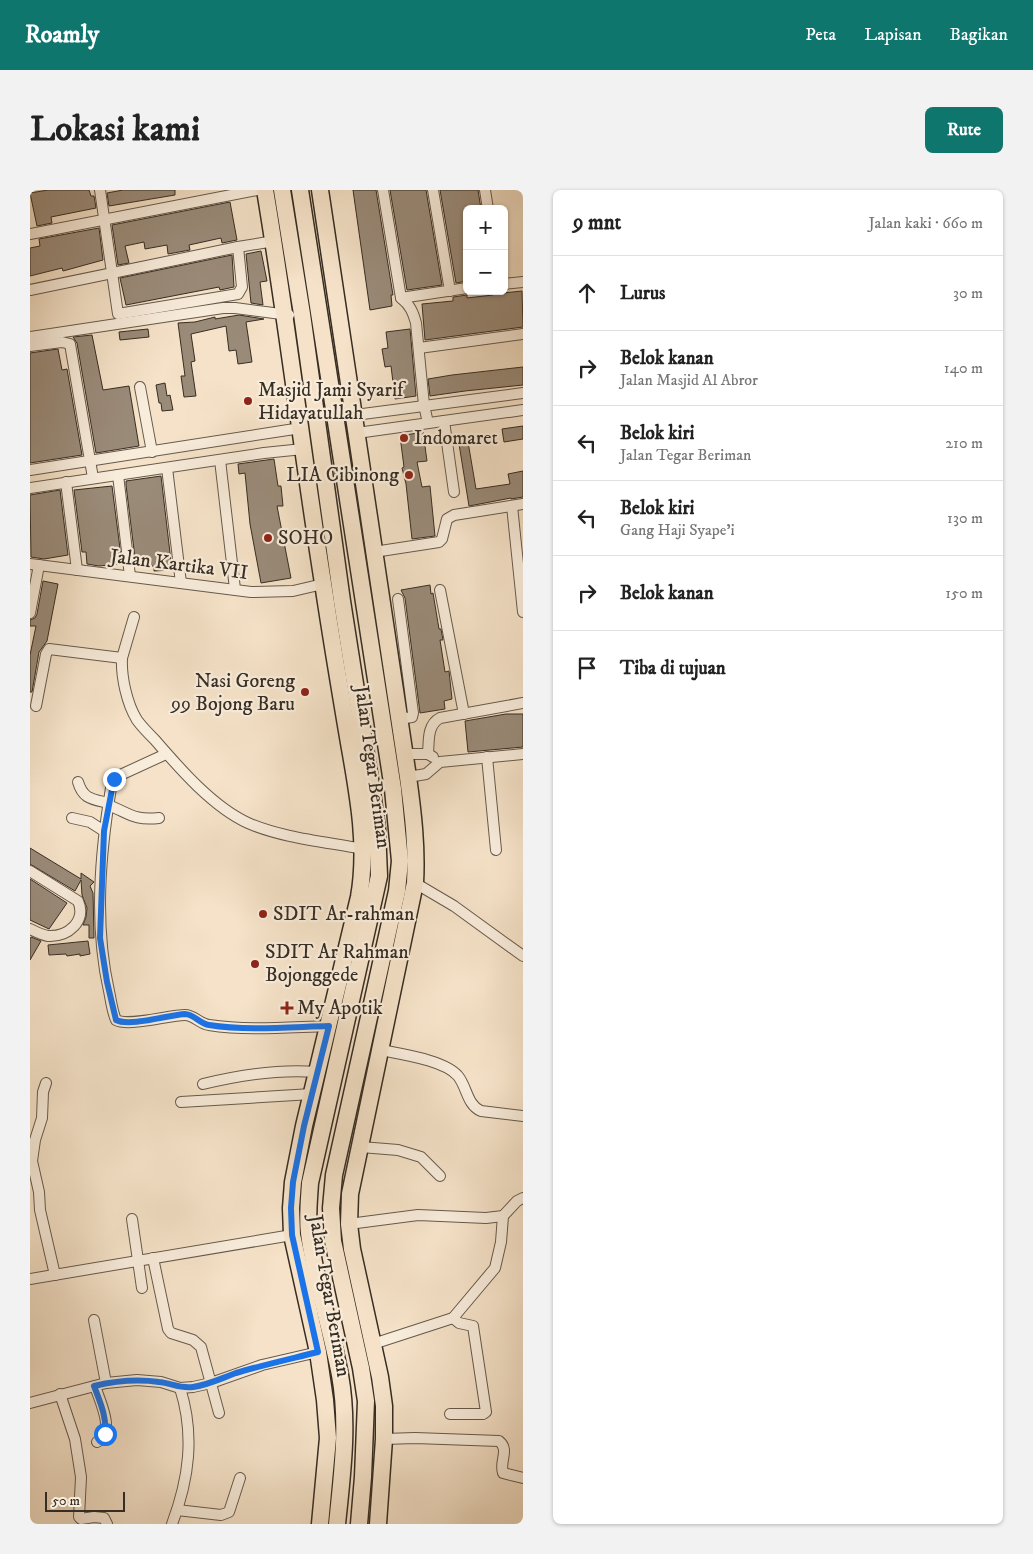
<!DOCTYPE html>
<html lang="id">
<meta charset="utf-8">
<style>
:root{--surface:#fff;--page:#f2f2f2;--text:#222;--muted:#767676;--line:#e0e0e0;--accent:#0f766e}
body{margin:0;font-family:"IM FELL DW Pica",serif;background:var(--page);color:var(--text)}
.controls{position:absolute;right:15px;top:15px;display:grid;overflow:hidden;border-radius:8px;box-shadow:0 1px 4px #0004}
.controls button{width:45px;height:45px;display:grid;place-items:center;padding:0;border:0;border-bottom:1px solid var(--line);background:var(--surface);color:var(--text);font:25px sans-serif}
.scale{position:absolute;left:15px;bottom:12px;width:80px;box-sizing:border-box;padding-left:5px;border:2px solid #372d23;border-top:0;font-size:14px;line-height:18px;white-space:nowrap;color:#372d23;-webkit-text-stroke:4px #f8ecdb;paint-order:stroke}
.stop{position:absolute;width:15px;height:15px;margin:-11px;border:4px solid #1a73e8;border-radius:50%;background:#fff}
.stop.end{background:#1a73e8;border-color:#fff;box-shadow:0 1px 5px #0008}
.list{margin:0;padding:0;list-style:none}
h2{display:flex;justify-content:space-between;align-items:center;height:65px;margin:0;padding:0 20px;font-size:21px}
h2 small{font-size:16px;font-weight:400;color:var(--muted)}
.list li{display:grid;grid-template-columns:32px 1fr auto;gap:15px;align-items:center;box-sizing:border-box;height:75px;padding:0 20px;border-top:1px solid var(--line)}
.list b{display:block;font-size:19px;white-space:nowrap}
.list p{margin:0;font-size:16px;white-space:nowrap;color:var(--muted)}
.list em{font-size:16px;font-style:normal;color:var(--muted)}
.icon{flex:none;width:28px;height:28px;fill:none;stroke:currentColor;stroke-width:2;stroke-linecap:round;stroke-linejoin:round}
.map{position:relative;flex:none;width:493px;height:1334px;overflow:hidden;border-radius:8px}
header{display:flex;align-items:center;gap:30px;box-sizing:border-box;height:70px;padding:0 25px;background:var(--accent);color:#fff}
header strong{font-size:24px}
nav{display:flex;gap:28px;margin-inline-start:auto;font-size:18px}
.intro{display:flex;align-items:center;justify-content:space-between;box-sizing:border-box;height:120px;padding:0 30px}
h1{margin:0;font-size:35px}
.button{padding:12px 22px;border-radius:8px;background:var(--accent);color:#fff;font-size:18px;font-weight:700}
main{display:flex;gap:30px;padding:0 30px}
aside{flex:1;background:var(--surface);border-radius:8px;box-shadow:0 1px 4px #0004}
.map>svg:first-child{display:block}
.building{fill:#9a8b79;stroke:#372d23}
.lines{fill:none;stroke-linecap:round;stroke-linejoin:round}
.minor-casing{stroke:#665a4c;stroke-width:12}
.primary-casing{stroke:#372d23;stroke-width:19}
.minor{stroke:#f8ecdb;stroke-width:10}
.primary{stroke:#f5e2c8;stroke-width:16}
.route{stroke:#1a73e8;stroke-width:6}
.poi-dot{fill:#8f2418;stroke:#f8ecdb;stroke-width:2}
.labels{text-anchor:middle;dominant-baseline:central;stroke-width:4.5;stroke-linejoin:round;paint-order:stroke}
.poi-label{font-size:20px;fill:#372d23;stroke:#f8ecdb;text-anchor:start}
.street-label{font-size:20px;fill:#372d23;stroke:#f8ecdb}
</style>
<header>
<strong>Roamly</strong>
<nav><a>Peta</a><a>Lapisan</a><a>Bagikan</a></nav>
</header>
<div class="intro"><h1>Lokasi kami</h1><a class="button">Rute</a></div>
<main>
<div class="map">
<svg width="493" height="1334" viewBox="0 0 493 1334">
<rect width="100%" height="100%" fill="#f5e2c8"/>
<filter id="stains"><feTurbulence type="fractalNoise" baseFrequency=".004" numOctaves="4"/><feColorMatrix values="0 0 0 0 .2 0 0 0 0 .09 0 0 0 0 .02 0 0 0 .5 -.17"/></filter>
<radialGradient id="worn" r=".72"><stop offset=".6" stop-color="#630" stop-opacity="0"/><stop offset="1" stop-color="#630" stop-opacity=".3"/></radialGradient>
<g class="building">
<polygon points="18,0 59,0 61,6 64,6 66,18 21,27 22,33 7,36 0,3"/>
<polygon points="93,0 145,0 145,5 79,16 77,3"/>
<polygon points="323,0 346,0 363,105 361,105 362,116 340,120"/>
<polygon points="360,0 396,0 412,95 377,100"/>
<polygon points="410,0 448,0 451,19 437,19 437,34 434,35 437,60 437,91 426,93"/>
<polygon points="200,12 207,50 192,53 191,48 159,55 160,60 138,64 137,55 115,59 114,52 95,56 99,73 88,75 82,35"/>
<polygon points="69,38 73,70 33,81 32,78 0,86 0,58 10,56 9,49"/>
<polygon points="231,61 237,91 230,92 233,115 221,113 216,64"/>
<polygon points="202,65 204,97 190,100 189,97 96,115 90,88"/>
<polygon points="473,101 473,103 492,101 493,137 395,150 392,114 423,111 423,107 437,105 437,108 463,105 462,102"/>
<polygon points="209,125 234,129 216,132 222,172 208,174 206,160 199,161 196,136 161,144 165,171 161,172 166,206 154,207 151,186 155,186 148,133 165,132 185,127 185,129"/>
<polygon points="118,139 119,147 90,150 89,142"/>
<polygon points="380,139 386,206 365,209 361,176 355,177 352,159 358,158 356,142"/>
<polygon points="62,145 73,200 99,196 109,256 66,263 47,153 43,147"/>
<polygon points="28,159 32,180 37,179 52,265 0,273 0,163"/>
<polygon points="493,177 493,195 435,201 400,206 398,189 422,185"/>
<polygon points="135,193 137,206 140,205 143,220 132,221 131,213 129,213 126,195"/>
<polygon points="493,236 493,249 474,252 472,239"/>
<polygon points="393,242 397,271 387,272 392,297 400,296 405,346 382,349 376,294 372,278 374,277 370,246"/>
<polygon points="438,252 446,299 480,294 478,284 493,281 493,307 481,309 481,308 439,316 429,254"/>
<polygon points="244,269 248,296 251,296 253,316 247,316 261,388 231,393 220,334 215,283 209,284 208,274"/>
<polygon points="131,286 142,380 124,381 124,376 106,376 96,295 96,291"/>
<polygon points="82,296 92,374 69,376 57,374 56,362 52,362 44,300"/>
<polygon points="30,300 38,365 14,369 1,367 0,305"/>
<polygon points="13,391 28,394 17,451 9,462 2,502 0,502 0,465 6,436 0,436 0,430 5,428 7,424"/>
<polygon points="400,395 401,404 403,403 409,439 411,439 413,450 410,450 415,482 419,481 422,509 414,511 415,519 390,523 375,408 371,400"/>
<polygon points="476,524 493,524 493,557 438,562 435,531"/>
<polygon points="0,658 51,689 51,683 64,692 60,696 63,703 64,748 59,748 59,735 53,735 56,727 57,718 52,705 51,690 45,701 0,674"/>
<polygon points="0,689 37,713 19,739 0,730"/>
<polygon points="1,747 11,751 0,770 0,749"/>
<polygon points="58,751 60,764 50,766 50,764 37,766 36,764 19,765 18,755"/>
</g>
<g class="lines">
<g class="minor-casing">
<g id="minor">
<polyline points="70,0 88,124 208,104 212,97 208,57"/>
<path d="M353 0 371 108C380 115 383 122 386 133L394 215 398 233"/>
<polyline points="403,0 420,101"/>
<polyline points="455,0 458,19"/>
<polyline points="0,44 227,0"/>
<polyline points="474,94 493,92"/>
<polyline points="0,100 208,57 244,51"/>
<polyline points="371,108 437,98"/>
<polyline points="0,147 193,118 205,118 259,125"/>
<polyline points="0,156 32,152 40,154 63,288"/>
<polyline points="389,158 493,144"/>
<polyline points="110,197 122,262"/>
<polyline points="325,225 493,203"/>
<polyline points="414,231 424,302"/>
<polyline points="327,243 493,220"/>
<polyline points="190,270 205,399"/>
<polyline points="137,278 151,393"/>
<polyline points="0,280 271,238"/>
<polyline points="88,285 100,386"/>
<polyline points="36,292 47,380"/>
<polyline points="0,298 234,263 273,259"/>
<polyline points="482,316 493,422"/>
<polyline points="344,362 409,352 412,349 417,329 424,325 493,314"/>
<polyline points="0,374 221,402 263,401 293,394"/>
<polyline points="410,400 434,524"/>
<polyline points="368,409 383,523 382,527 369,529"/>
<polyline points="0,423 9,375"/>
<path d="M104 427 92 468C91 487 97 514 107 530 112 537 119 544 125 550 150 579 183 617 218 633 252 648 297 652 333 659"/>
<polyline points="6,516 16,464 19,459 92,468"/>
<path d="M136 564 86 587 82 592 81 598C70 664 64 735 79 801 81 810 82 821 86 830 99 837 139 825 155 825 164 825 170 834 179 835 217 841 260 837 299 836"/>
<polyline points="374,564 398,564 403,567"/>
<path d="M398 564C399 551 397 535 410 528L493 513"/>
<polyline points="457,567 466,660"/>
<polyline points="378,587 396,584 410,572 493,564"/>
<path d="M48 592C53 609 62 609 78 613"/>
<path d="M78 615C99 623 104 631 129 628"/>
<polyline points="42,628 60,632 74,641"/>
<path d="M0 681 48 711C57 731 38 747 18 746 12 745 6 742 0 739"/>
<polyline points="385,693 424,716 493,766"/>
<path d="M351 860C370 864 415 870 428 886 437 897 437 915 451 921L493 926"/>
<polyline points="16,893 13,902 12,928 5,950 2,971 9,1002 10,1020 25,1085"/>
<path d="M173 894C210 885 250 879 287 882"/>
<polyline points="151,912 282,904"/>
<polyline points="331,957 368,960 391,967 410,986"/>
<polyline points="102,1029 112,1098"/>
<polyline points="319,1034 388,1025 456,1028 473,1026 487,1011 493,1008"/>
<polyline points="123,1068 138,1139 141,1143 163,1150 171,1157 189,1223"/>
<polyline points="0,1089 262,1045"/>
<polyline points="64,1130 76,1193"/>
<polyline points="343,1154 423,1128"/>
<path d="M65 1196C70 1212 86 1242 67 1252"/>
<polyline points="30,1204 45,1249 51,1287 49,1327 51,1329 64,1327 74,1328 77,1334"/>
<polyline points="0,1213 76,1193 107,1190 131,1192 150,1198 163,1197 181,1193 232,1175 288,1162"/>
<polyline points="420,1224 453,1224 456,1222 443,1136 429,1133 423,1128 465,1078 471,1052 473,1026"/>
<path d="M354 1249 385 1248 469 1251C480 1260 469 1271 473 1283L493 1288"/>
<polyline points="147,1320 191,1325 199,1322 210,1288"/>
<path d="M142 1334C159 1289 165 1245 150 1198"/>
</g>
</g>
<g class="primary-casing">
<g id="primary">
<path d="M235 0C257 131 272 262 293 393 301 446 310 500 319 553 328 604 338 656 329 707L274 936 263 992 261 1018 262 1045 288 1162 295 1210 298 1248 290 1334"/>
<path d="M252 0 272 124 312 411 342 602 347 639 349 686 280 993C279 1010 277 1026 279 1043 285 1091 301 1138 310 1185 319 1234 312 1285 307 1334"/>
<polyline points="270,0 363,599 370,671 367,701 304,985 301,1018 303,1051 331,1178 336,1211 333,1287 329,1334"/>
<path d="M290 0 378 587C383 623 387 657 385 693L320 1004 319 1034 322 1059 350 1187 354 1216V1249L348 1334"/>
</g>
</g>
<use href="#minor" class="minor"/>
<use href="#primary" class="primary"/>
</g>
<g class="lines">
<path class="route" d="M75 1244C77 1227 70 1212 64 1196 85 1191 108 1189 129 1192 141 1193 150 1199 163 1197 178 1195 192 1188 206 1183 233 1175 260 1169 288 1162L262 1045 261 1018 263 992 274 936 299 836C261 837 216 841 179 835 170 834 164 824 155 824 139 825 99 837 86 830L77 792 70 748 74 641 84 589"/>
</g>
<g class="poi-dot">
<circle cx="218" cy="211" r="5"/>
<circle cx="374" cy="248" r="5"/>
<circle cx="379" cy="285" r="5"/>
<circle cx="238" cy="348" r="5"/>
<circle cx="275" cy="502" r="5"/>
<circle cx="233" cy="724" r="5"/>
<circle cx="225" cy="774" r="5"/>
<path d="M254.5 810.5h5v5h5v5h-5v5h-5v-5h-5v-5h5z"/>
</g>
<g class="labels">
<g class="poi-label">
<text x="228" y="200">Masjid Jami Syarif<tspan x="228" dy="23">Hidayatullah</tspan></text>
<text x="384" y="248">Indomaret</text>
<text x="369" y="285" text-anchor="end">LIA Cibinong</text>
<text x="248" y="348">SOHO</text>
<text x="265" y="491" text-anchor="end">Nasi Goreng<tspan x="265" dy="23">99 Bojong Baru</tspan></text>
<text x="243" y="724">SDIT Ar-rahman</text>
<text x="235" y="762">SDIT Ar Rahman<tspan x="235" dy="23">Bojonggede</tspan></text>
<text x="267" y="818">My Apotik</text>
</g>
<g class="street-label">
<text transform="translate(149 375) rotate(7)">Jalan Kartika VII</text>
<text transform="translate(342 577) rotate(82)">Jalan Tegar Beriman</text>
<text transform="translate(299 1106) rotate(80)">Jalan Tegar Beriman</text>
</g>
</g>
<rect width="100%" height="100%" filter="url(#stains)"/>
<rect width="100%" height="100%" fill="url(#worn)"/>
</svg>
<div class="controls">
<button>+</button>
<button>−</button>
</div>
<div class="scale">50 m</div>
<div class="stop" style="left:75px;top:1244px"></div>
<div class="stop end" style="left:84px;top:589px"></div>
</div>
<aside>
<h2>9 mnt<small>Jalan kaki · 660 m</small></h2>
<ul class="list">
<li><svg class="icon" aria-label="ahead" viewBox="0 0 24 24"><path d="M12 20V5M6 11l6-6 6 6"/></svg><div><b>Lurus</b></div><em>30 m</em></li>
<li><svg class="icon" aria-label="right" viewBox="0 0 24 24"><path d="M7 20v-9h11M14 6l5 5-5 5"/></svg><div><b>Belok kanan</b><p>Jalan Masjid Al Abror</p></div><em>140 m</em></li>
<li><svg class="icon" aria-label="left" viewBox="0 0 24 24"><path d="M17 20v-9H6M10 6l-5 5 5 5"/></svg><div><b>Belok kiri</b><p>Jalan Tegar Beriman</p></div><em>210 m</em></li>
<li><svg class="icon" aria-label="left" viewBox="0 0 24 24"><path d="M17 20v-9H6M10 6l-5 5 5 5"/></svg><div><b>Belok kiri</b><p>Gang Haji Syape'i</p></div><em>130 m</em></li>
<li><svg class="icon" aria-label="right" viewBox="0 0 24 24"><path d="M7 20v-9h11M14 6l5 5-5 5"/></svg><div><b>Belok kanan</b></div><em>150 m</em></li>
<li><svg class="icon" aria-label="arrive" viewBox="0 0 24 24"><path d="M6 21V4h12l-3 4 3 4H6"/></svg><div><b>Tiba di tujuan</b></div></li>
</ul>
</aside>
</main>
